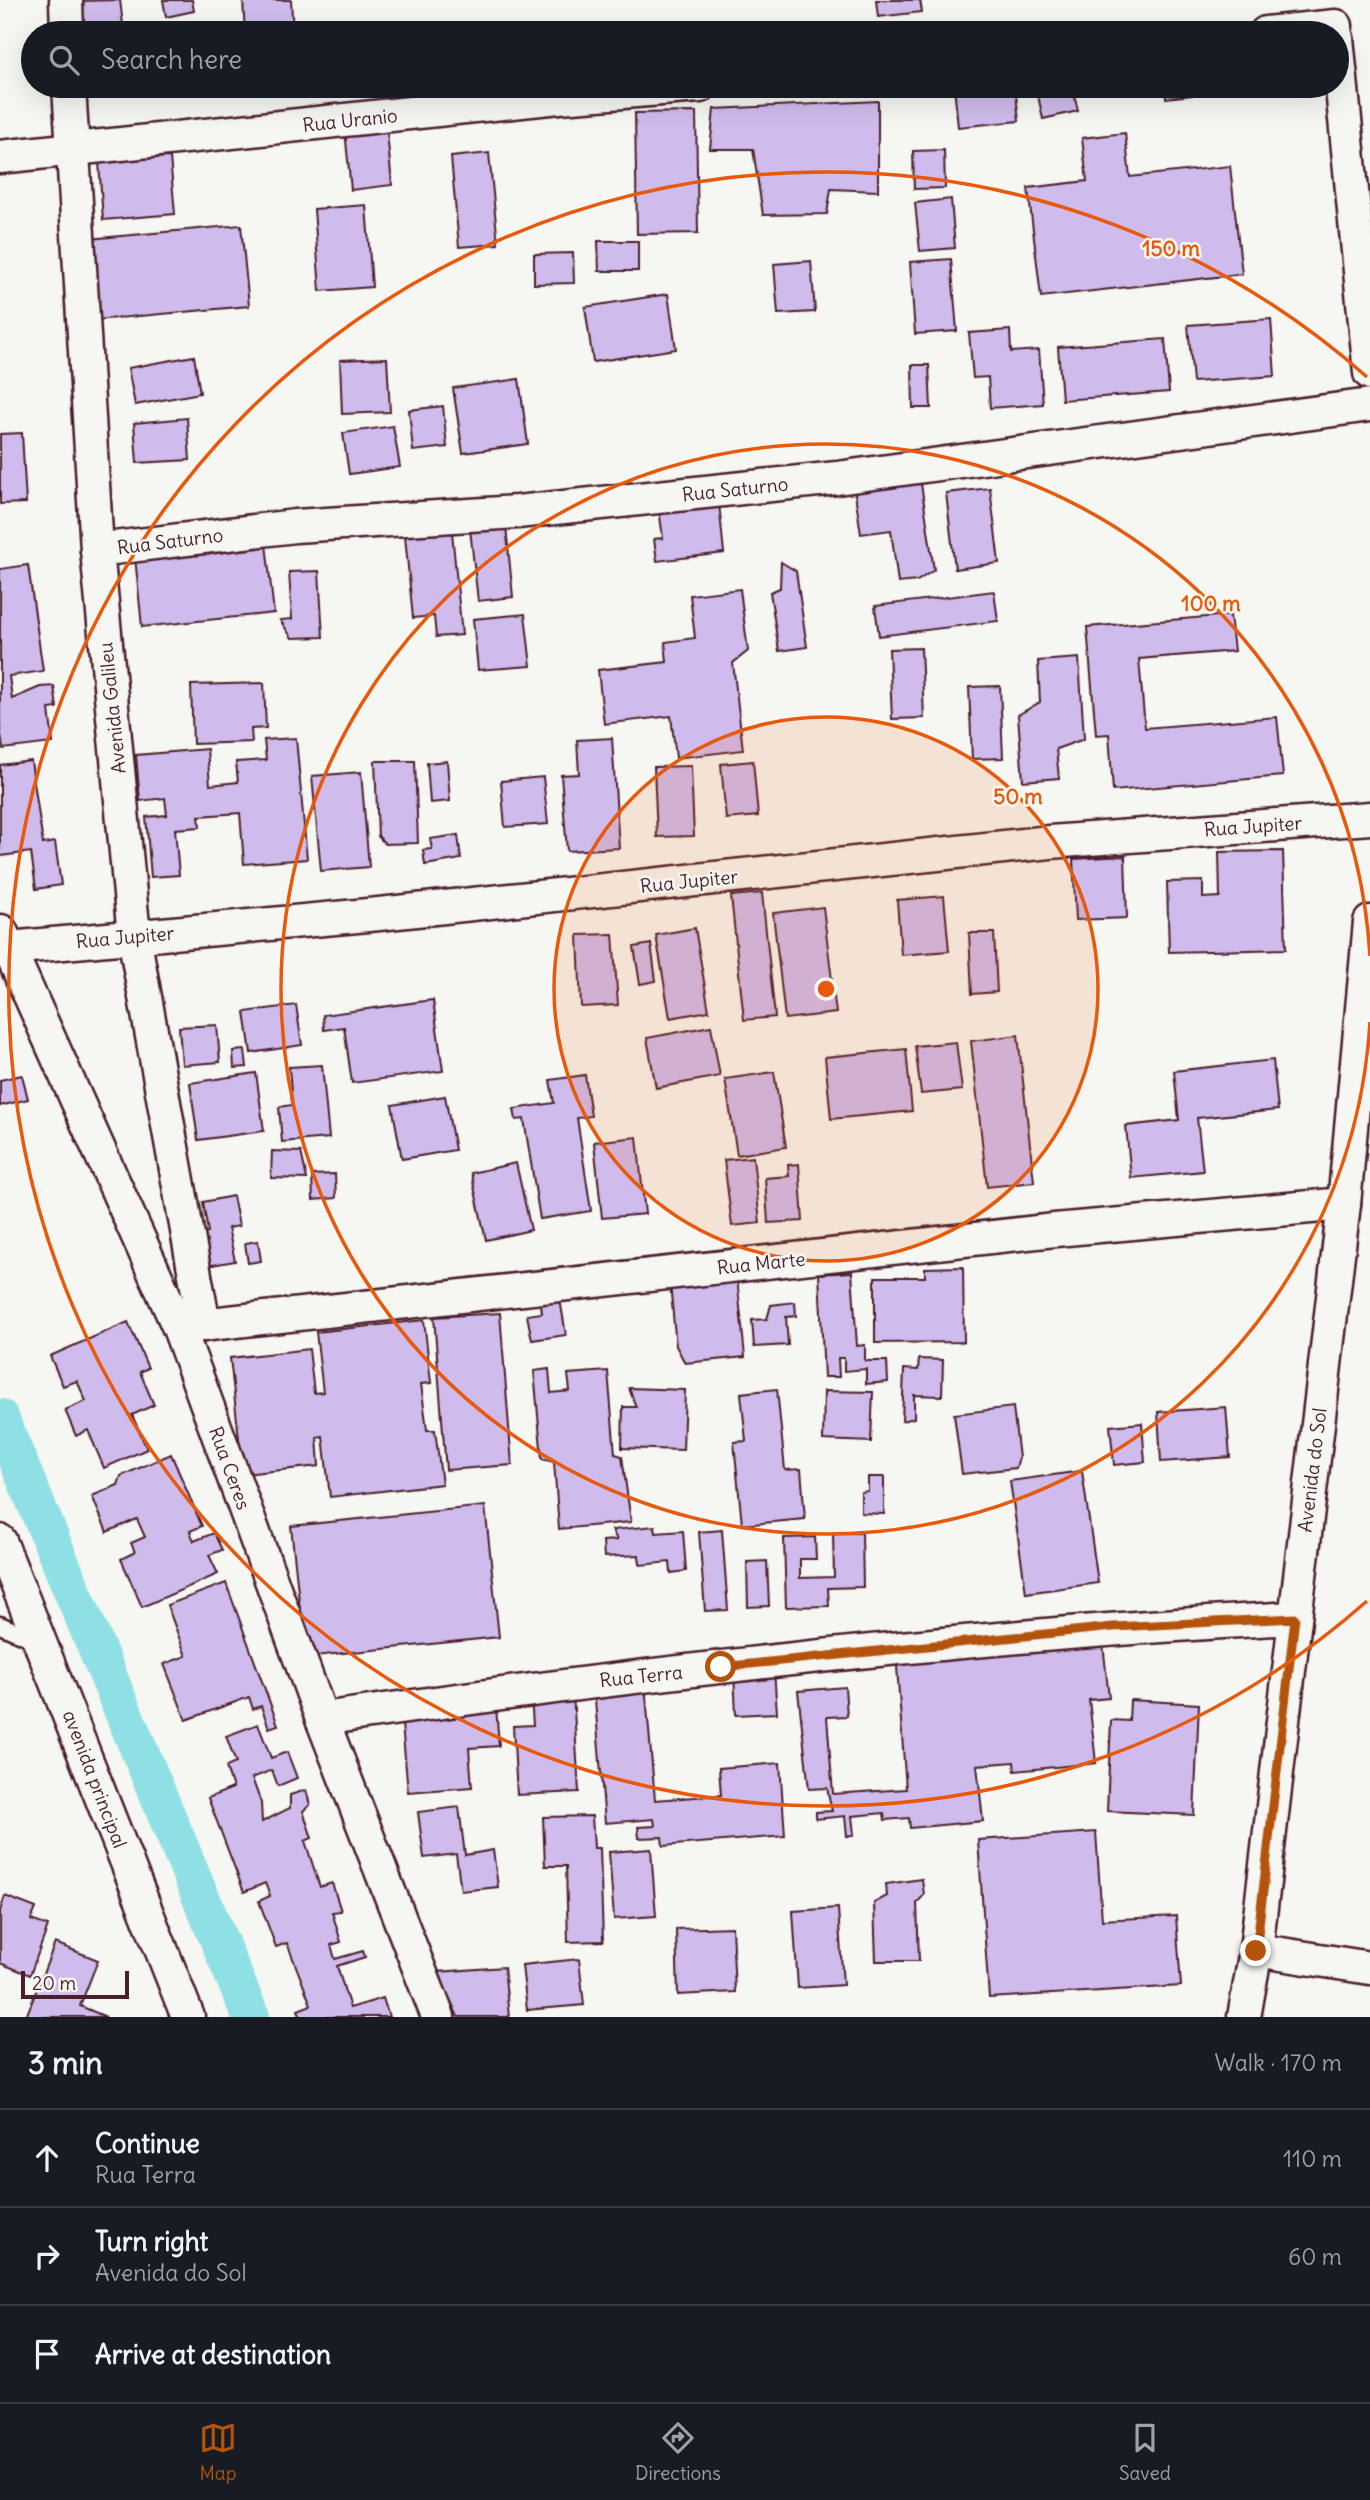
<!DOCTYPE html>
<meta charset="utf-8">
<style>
:root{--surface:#171b24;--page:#20242c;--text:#f1f3f6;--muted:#9ea1a6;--line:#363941;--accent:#b45309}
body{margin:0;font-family:Delius,sans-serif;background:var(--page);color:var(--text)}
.scale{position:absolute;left:21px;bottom:18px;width:108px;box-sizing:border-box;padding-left:7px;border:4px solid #4a1f2b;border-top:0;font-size:19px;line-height:24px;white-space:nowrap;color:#4a1f2b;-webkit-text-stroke:5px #f6f6f2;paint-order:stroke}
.stop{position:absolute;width:21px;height:21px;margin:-16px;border:5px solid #b45309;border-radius:50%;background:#fff}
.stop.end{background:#b45309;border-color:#fff;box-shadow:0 2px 7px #0008}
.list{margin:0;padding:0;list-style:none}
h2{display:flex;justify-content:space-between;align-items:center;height:91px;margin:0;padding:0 28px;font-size:30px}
h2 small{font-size:23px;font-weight:400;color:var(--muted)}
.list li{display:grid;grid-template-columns:46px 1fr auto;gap:21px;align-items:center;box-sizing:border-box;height:98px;padding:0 28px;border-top:2px solid var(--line)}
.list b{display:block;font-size:26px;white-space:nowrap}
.list p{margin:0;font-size:23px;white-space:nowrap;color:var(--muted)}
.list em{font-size:23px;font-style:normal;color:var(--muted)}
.icon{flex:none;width:38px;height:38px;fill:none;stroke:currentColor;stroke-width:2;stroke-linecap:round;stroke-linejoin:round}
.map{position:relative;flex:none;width:1370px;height:2017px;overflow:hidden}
.search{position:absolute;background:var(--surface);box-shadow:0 7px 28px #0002;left:21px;right:21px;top:21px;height:77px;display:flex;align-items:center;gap:18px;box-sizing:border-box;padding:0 24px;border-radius:38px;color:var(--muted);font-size:26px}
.sheet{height:385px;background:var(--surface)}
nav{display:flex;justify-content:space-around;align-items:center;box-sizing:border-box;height:98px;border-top:2px solid var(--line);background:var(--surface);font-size:19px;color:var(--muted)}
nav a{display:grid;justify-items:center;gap:4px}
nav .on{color:var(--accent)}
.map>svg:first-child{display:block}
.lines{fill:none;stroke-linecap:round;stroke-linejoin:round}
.canal{stroke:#8fe0e5;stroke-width:38}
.building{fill:#cfbced;stroke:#4a1f2b;stroke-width:2}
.lane-casing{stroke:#4a1f2b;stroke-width:21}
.street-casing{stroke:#4a1f2b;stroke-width:37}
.lane{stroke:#f6f6f2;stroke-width:16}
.street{stroke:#f6f6f2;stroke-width:32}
.route{stroke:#b45309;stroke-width:9}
.ring{fill:none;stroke:#e8590c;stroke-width:3.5}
.labels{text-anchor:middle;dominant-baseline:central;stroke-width:5;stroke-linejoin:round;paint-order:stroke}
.street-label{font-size:19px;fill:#4a1f2b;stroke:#f6f6f2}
.centre{fill:#e8590c;stroke:#f6f6f2;stroke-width:3.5}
.ring-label{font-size:21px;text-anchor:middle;font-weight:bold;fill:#e8590c;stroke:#f6f6f2;stroke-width:5;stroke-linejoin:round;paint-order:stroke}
</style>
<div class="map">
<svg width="1370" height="2017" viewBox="0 0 1370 2017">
<rect width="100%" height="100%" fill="#f6f6f2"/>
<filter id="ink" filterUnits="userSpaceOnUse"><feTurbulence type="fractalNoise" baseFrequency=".0143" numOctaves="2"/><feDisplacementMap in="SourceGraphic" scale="14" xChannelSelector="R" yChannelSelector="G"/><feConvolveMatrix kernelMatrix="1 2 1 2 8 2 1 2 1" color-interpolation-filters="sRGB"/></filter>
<g filter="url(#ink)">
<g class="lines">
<polyline class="canal" points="0,1418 251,2017"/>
</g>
<g class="building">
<polygon points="120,0 124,33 82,33 78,1"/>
<polygon points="163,0 192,0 194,11 166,17"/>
<polygon points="243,0 291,0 293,33 245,33"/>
<polygon points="876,0 920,0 922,12 878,17"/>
<polygon points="954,86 1015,86 1019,121 958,127"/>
<polygon points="1036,86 1072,86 1078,111 1043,119"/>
<polygon points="1165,86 1191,86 1192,95 1166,98"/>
<polygon points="878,101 878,191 831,189 827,214 763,215 753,149 710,149 714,109"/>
<polygon points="696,112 698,233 637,234 635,113"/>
<polygon points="344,121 387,132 392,185 351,190"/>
<polygon points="1125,133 1130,177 1230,166 1242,274 1041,297 1028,188 1087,181 1082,138"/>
<polygon points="944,150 945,188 914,189 913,151"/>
<polygon points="489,153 498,244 459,247 451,157"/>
<polygon points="170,157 175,214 103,220 99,162"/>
<polygon points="951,199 955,248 920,251 915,203"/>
<polygon points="366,205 372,287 320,291 314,209"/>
<polygon points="241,225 249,306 96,320 89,239"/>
<polygon points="598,241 638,241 638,271 599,271"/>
<polygon points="573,253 574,283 534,284 534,254"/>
<polygon points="951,259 957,331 915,334 910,262"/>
<polygon points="811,261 815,312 778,314 774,264"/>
<polygon points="668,294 676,349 593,362 585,307"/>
<polygon points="1271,319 1275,376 1193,382 1188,325"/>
<polygon points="1010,330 1011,352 1039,350 1043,404 990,408 988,377 973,378 969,333"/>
<polygon points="1165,339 1169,392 1062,400 1058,347"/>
<polygon points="194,356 200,393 135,405 128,368"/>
<polygon points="387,358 390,412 342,414 340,360"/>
<polygon points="912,365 929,365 931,408 913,408"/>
<polygon points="519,379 528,444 463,453 453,388"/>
<polygon points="443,406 447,447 413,451 409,410"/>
<polygon points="187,418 190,460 137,463 134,423"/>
<polygon points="393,426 400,467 349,474 343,433"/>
<polygon points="22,433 26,503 0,504 0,434"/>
<polygon points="920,477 934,570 917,581 898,583 891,530 861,534 854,487"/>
<polygon points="990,488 999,563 955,569 946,493"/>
<polygon points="719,503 724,553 657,561 654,539 663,538 659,509"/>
<polygon points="506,526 513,597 478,601 470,529"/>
<polygon points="452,532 462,635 436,637 434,616 413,618 405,536"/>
<polygon points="266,544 274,613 142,627 135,557"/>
<polygon points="781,562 796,571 807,647 779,651 770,592 780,588"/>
<polygon points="28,565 43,671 9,676 12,699 40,687 54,686 57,708 49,709 53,743 3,749 0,728 0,569"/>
<polygon points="319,571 323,637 292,638 280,620 292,619 289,572"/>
<polygon points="740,589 748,651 733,663 743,750 676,758 671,716 604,724 598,670 667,662 665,642 695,638 690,595"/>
<polygon points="994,591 998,621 879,636 875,606"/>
<polygon points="525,614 531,666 478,670 473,619"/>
<polygon points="1230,615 1234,651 1139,659 1145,728 1277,717 1283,776 1113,791 1109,734 1096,735 1087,627"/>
<polygon points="921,648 924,718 892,719 889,649"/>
<polygon points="1079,658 1084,739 1056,749 1059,778 1023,781 1018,715 1040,702 1038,661"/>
<polygon points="264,683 266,728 251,729 252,742 193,744 191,685"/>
<polygon points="1000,686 1003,758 972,759 969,687"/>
<polygon points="296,738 307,859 244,864 240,813 199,816 200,827 175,829 179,875 151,877 146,817 167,815 165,798 140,801 136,755 207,749 210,785 238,782 236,762 266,760 264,740"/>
<polygon points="612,738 619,848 567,851 561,775 579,774 577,740"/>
<polygon points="31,761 43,844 55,842 61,885 36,889 31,852 0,856 0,765"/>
<polygon points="375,761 415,761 418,843 385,844 378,836"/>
<polygon points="447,761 450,801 430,803 427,763"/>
<polygon points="753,761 758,816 726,819 721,764"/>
<polygon points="691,766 694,836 657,837 654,767"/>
<polygon points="361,772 369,867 321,871 312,776"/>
<polygon points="543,777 548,824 505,827 501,781"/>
<polygon points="458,835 461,859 425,865 423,850 432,849 430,839"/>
<polygon points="1283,851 1286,949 1169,952 1167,882 1203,881 1203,898 1220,897 1219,852"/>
<polygon points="1125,856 1127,918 1076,920 1073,859"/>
<polygon points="762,893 775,1017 744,1020 731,896"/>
<polygon points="944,896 949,951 901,955 897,900"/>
<polygon points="823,907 836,1013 785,1019 773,913"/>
<polygon points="695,928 709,1011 670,1018 656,935"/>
<polygon points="969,933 994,933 997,992 972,994"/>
<polygon points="613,934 618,1005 581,1007 578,935"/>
<polygon points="651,944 656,981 640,984 634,947"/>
<polygon points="433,1000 443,1071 352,1083 344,1027 324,1030 323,1015"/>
<polygon points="296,1005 302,1045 251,1053 245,1012"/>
<polygon points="217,1025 220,1062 182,1065 179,1027"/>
<polygon points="711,1026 720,1076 656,1088 647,1038"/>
<polygon points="1018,1035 1034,1182 987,1187 971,1041"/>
<polygon points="956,1042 962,1090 921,1094 915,1046"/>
<polygon points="906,1049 912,1111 831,1119 825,1057"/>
<polygon points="245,1050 247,1067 234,1068 233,1051"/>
<polygon points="1273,1060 1278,1110 1197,1118 1203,1171 1131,1178 1126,1126 1179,1120 1174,1071"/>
<polygon points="322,1065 329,1138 282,1142 279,1107 292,1105 289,1067"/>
<polygon points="774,1072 786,1147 737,1155 725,1079"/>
<polygon points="256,1073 264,1131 198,1140 190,1083"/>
<polygon points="22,1075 28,1099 0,1106 0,1080"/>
<polygon points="585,1075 591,1116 577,1118 591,1211 540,1219 524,1119 516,1120 514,1109 554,1103 550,1080"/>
<polygon points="445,1096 455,1150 402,1159 392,1105"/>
<polygon points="637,1137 645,1214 602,1218 594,1142"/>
<polygon points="272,1151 301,1152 307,1179 271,1178"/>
<polygon points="753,1157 760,1223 732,1226 724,1160"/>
<polygon points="516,1163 531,1230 486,1240 471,1173"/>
<polygon points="799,1164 803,1221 768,1223 765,1178 789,1176 788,1165"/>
<polygon points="335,1174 336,1198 313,1200 312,1175"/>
<polygon points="233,1196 239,1226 228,1228 235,1261 206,1266 200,1234 208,1232 203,1202"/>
<polygon points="258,1241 261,1261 248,1263 245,1243"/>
<polygon points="963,1267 964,1342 875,1343 875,1277 925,1277 925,1268"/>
<polygon points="852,1272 857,1346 865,1345 865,1361 887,1361 888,1382 866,1384 866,1369 844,1371 844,1358 838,1358 839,1377 824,1377 819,1274"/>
<polygon points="737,1277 745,1357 685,1363 676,1346 670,1283"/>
<polygon points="559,1293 566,1335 532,1340 527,1315 542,1313 540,1296"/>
<polygon points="795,1302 796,1316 786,1317 788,1345 754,1347 752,1320 767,1319 771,1305"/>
<polygon points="500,1313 512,1465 446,1470 434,1317"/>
<polygon points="424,1320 431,1383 421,1384 427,1430 435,1430 442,1484 330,1497 323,1436 317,1437 319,1466 243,1474 230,1358 309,1349 314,1393 323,1392 316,1332"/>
<polygon points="128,1322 148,1368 140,1372 154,1405 132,1415 147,1449 104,1468 88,1430 76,1436 65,1410 86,1401 77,1381 63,1386 50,1356"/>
<polygon points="919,1359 943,1360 942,1396 914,1395 914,1418 902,1421 904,1369 918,1370"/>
<polygon points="549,1369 551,1393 570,1391 568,1374 608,1371 615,1454 622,1456 631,1522 559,1529 554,1462 542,1459 534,1371"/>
<polygon points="629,1388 685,1390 683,1450 622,1448 623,1407 636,1407"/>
<polygon points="777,1389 785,1470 801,1469 805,1519 742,1525 734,1442 746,1441 741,1393"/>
<polygon points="824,1391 873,1392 871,1442 823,1440"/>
<polygon points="1013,1407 1019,1458 1016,1468 962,1474 954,1414"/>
<polygon points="1226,1407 1230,1457 1161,1462 1158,1412"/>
<polygon points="1142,1423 1145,1462 1114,1465 1110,1426"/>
<polygon points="171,1454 202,1526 190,1531 194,1541 214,1533 222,1550 209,1555 218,1574 142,1607 121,1559 135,1552 131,1543 145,1537 137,1519 107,1532 92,1496 118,1485 121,1476"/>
<polygon points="1082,1471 1098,1583 1026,1593 1010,1481"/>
<polygon points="868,1477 884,1477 884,1514 861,1513 861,1492 868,1491"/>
<polygon points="485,1506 499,1637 305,1657 291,1526"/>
<polygon points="655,1526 656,1533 683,1531 686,1571 671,1573 670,1562 640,1565 639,1555 604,1557 603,1541 617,1540 612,1530"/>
<polygon points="722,1530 728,1610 705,1611 699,1532"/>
<polygon points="833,1533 862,1533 863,1587 828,1588 829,1606 786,1607 784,1538 815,1537 816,1559 800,1559 800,1578 834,1577"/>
<polygon points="767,1561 769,1606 748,1607 747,1562"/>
<polygon points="226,1583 278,1725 269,1728 261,1706 253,1709 249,1697 186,1720 164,1664 186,1656 167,1605"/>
<polygon points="1102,1635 1109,1698 1089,1700 1096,1763 1015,1771 1014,1762 977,1765 983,1821 910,1828 909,1818 885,1820 884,1813 852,1816 854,1835 847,1836 845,1816 816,1819 816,1812 832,1811 827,1788 809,1789 798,1691 845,1687 847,1716 827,1717 833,1794 906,1789 896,1653"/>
<polygon points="774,1670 777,1713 736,1715 734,1673"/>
<polygon points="645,1684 655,1800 721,1795 719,1768 780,1763 785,1836 663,1846 662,1837 639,1838 638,1827 655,1826 654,1819 605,1823 594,1688"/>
<polygon points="573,1693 579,1792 517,1795 513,1726 533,1725 531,1696"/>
<polygon points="1130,1700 1199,1704 1194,1815 1107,1811 1111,1720 1129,1721"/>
<polygon points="496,1706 499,1746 469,1748 472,1787 408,1792 401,1713"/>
<polygon points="258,1724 271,1758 287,1752 297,1778 278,1786 272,1770 252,1778 261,1803 262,1822 290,1808 290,1795 306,1790 310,1805 303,1811 312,1838 305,1841 320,1887 332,1883 341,1911 332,1912 341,1942 331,1945 335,1959 363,1951 365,1957 337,1966 350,2008 383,1998 389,2017 301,2017 298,2010 311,2005 287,1943 276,1947 259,1901 270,1896 265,1883 244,1892 208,1798 233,1788 226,1767 236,1763 226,1736"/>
<polygon points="459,1807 465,1855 493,1850 498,1887 461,1891 456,1854 424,1858 418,1812"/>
<polygon points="592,1816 594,1848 600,1848 603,1941 568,1942 566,1866 545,1866 543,1817"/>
<polygon points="1096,1832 1102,1920 1176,1916 1181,1986 989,1998 978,1840"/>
<polygon points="651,1849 656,1916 614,1919 609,1852"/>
<polygon points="922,1879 924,1895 917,1903 919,1961 876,1961 874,1903 887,1896 886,1884"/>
<polygon points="5,1896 36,1908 31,1920 48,1926 30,1975 0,1963 0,1911"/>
<polygon points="838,1908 843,1985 798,1988 793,1911"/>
<polygon points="732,1927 735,1992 678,1995 676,1929"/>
<polygon points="55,1943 98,1960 80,2006 106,2017 26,2017"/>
<polygon points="579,1959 584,2005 527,2010 522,1965"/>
<polygon points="504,1967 509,2017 458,2017 438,1972"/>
</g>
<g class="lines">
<g class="lane-casing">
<polyline id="lane" points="0,1625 40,1642"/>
</g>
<g class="street-casing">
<g id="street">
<polyline points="66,0 67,33"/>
<polyline points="1266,33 1336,26"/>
<polyline points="1337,38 1370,373"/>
<polyline points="69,86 97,550 134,936 204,1325"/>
<polyline points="0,157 559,97 700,86"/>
<polyline points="97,550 295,526 517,512 837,478 1370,405"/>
<polyline points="1,931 179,1328 322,1719 438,2017"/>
<polyline points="9,948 379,914 1050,842 1370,818"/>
<polyline points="183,1327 1055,1230 1344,1204"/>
<polyline points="0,1541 188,2017"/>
<path d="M322 1719C645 1672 969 1635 1295 1618"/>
<polyline points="1256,1950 1370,1968"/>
<polyline points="1244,2017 1256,1950 1344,1204 1370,922"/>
</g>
</g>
<use href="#lane" class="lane"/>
<use href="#street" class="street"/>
</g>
</g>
<g class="lines" filter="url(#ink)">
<polyline class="route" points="721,1667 1113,1627 1295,1618 1256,1951"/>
</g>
<circle cx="826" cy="989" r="272" fill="#e8590c" fill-opacity=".12"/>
<g class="ring">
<circle cx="826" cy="989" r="272"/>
<path d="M1370 1022A545 545 0 1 1 1370 956"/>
<path d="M1367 1601A817 817 0 1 1 1367 377"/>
</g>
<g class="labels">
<g class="street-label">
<text transform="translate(350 120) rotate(-6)">Rua Uranio</text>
<text transform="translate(735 489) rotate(-6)">Rua Saturno</text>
<text transform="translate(170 541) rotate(-7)">Rua Saturno</text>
<text transform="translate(112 708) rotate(-96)">Avenida Galileu</text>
<text transform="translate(1253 826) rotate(-4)">Rua Jupiter</text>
<text transform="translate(689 881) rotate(-6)">Rua Jupiter</text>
<text transform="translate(125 937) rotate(-5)">Rua Jupiter</text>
<text transform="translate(761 1263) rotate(-6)">Rua Marte</text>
<text transform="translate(230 1468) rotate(70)">Rua Ceres</text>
<text transform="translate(1312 1470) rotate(-83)">Avenida do Sol</text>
<text transform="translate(641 1676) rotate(-6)">Rua Terra</text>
<text transform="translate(95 1779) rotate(69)">avenida principal</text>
</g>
</g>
<circle cx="826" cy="989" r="10" class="centre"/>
<g class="ring-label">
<text x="1171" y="256">150 m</text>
<text x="1211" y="611">100 m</text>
<text x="1018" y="804">50 m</text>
</g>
</svg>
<div class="scale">20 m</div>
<div class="stop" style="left:721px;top:1667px"></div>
<div class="stop end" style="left:1256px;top:1951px"></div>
<div class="search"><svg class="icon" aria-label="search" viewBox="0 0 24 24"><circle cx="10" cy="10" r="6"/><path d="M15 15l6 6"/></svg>Search here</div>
</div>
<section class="sheet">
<h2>3 min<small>Walk · 170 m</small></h2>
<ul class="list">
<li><svg class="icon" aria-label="ahead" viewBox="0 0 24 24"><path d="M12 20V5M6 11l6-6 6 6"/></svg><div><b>Continue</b><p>Rua Terra</p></div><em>110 m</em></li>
<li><svg class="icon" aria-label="right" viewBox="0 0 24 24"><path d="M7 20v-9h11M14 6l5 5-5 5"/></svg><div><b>Turn right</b><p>Avenida do Sol</p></div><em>60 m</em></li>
<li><svg class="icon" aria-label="arrive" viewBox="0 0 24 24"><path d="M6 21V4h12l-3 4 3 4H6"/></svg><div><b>Arrive at destination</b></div></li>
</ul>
</section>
<nav>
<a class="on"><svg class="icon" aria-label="map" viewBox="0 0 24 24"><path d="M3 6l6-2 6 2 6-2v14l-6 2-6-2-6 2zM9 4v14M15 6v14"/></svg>Map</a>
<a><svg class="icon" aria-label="directions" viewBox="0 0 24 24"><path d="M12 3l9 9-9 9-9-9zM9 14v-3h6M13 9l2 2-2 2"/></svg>Directions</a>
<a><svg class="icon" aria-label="saved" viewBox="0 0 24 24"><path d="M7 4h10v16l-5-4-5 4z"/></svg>Saved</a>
</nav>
